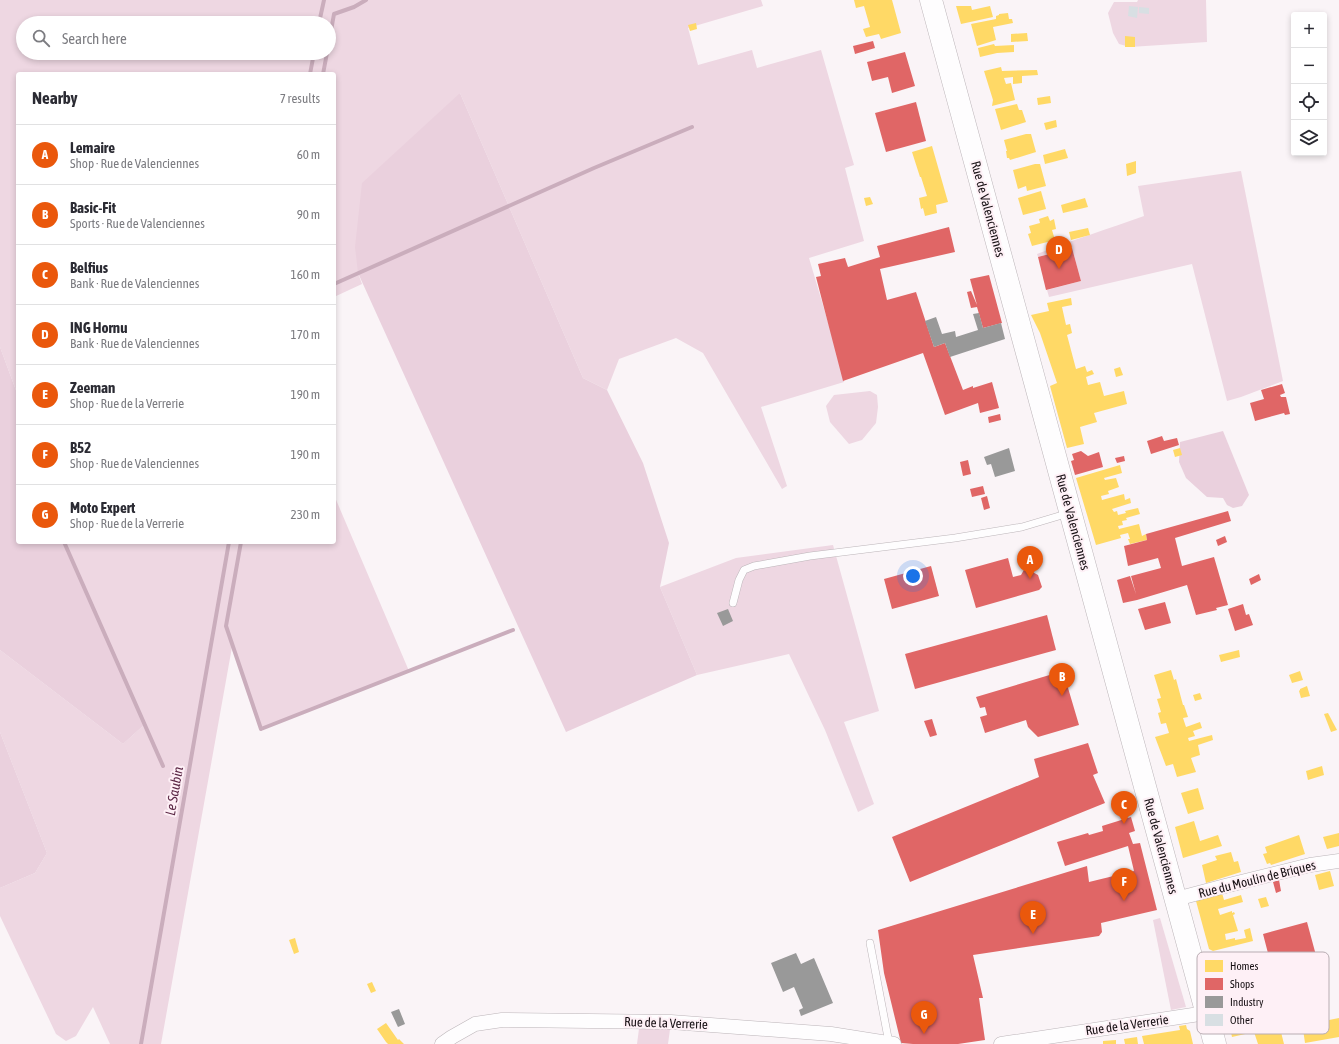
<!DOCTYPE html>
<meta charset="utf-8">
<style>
:root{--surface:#fff;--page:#f2f2f3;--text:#2b2b33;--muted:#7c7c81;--line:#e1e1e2;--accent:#ea580c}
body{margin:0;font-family:"Asap Condensed",sans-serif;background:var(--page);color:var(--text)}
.controls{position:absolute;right:12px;top:12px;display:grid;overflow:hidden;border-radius:4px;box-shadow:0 2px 6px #0003}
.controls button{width:36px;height:36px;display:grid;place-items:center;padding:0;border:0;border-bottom:1px solid var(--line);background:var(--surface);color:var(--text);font:20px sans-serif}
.you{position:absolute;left:913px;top:576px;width:14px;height:14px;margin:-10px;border:3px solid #fff;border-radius:50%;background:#1a73e8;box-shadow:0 0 0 6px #1a73e833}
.badge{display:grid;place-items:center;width:26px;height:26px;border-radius:50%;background:var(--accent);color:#fff;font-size:13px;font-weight:700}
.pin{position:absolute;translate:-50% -33px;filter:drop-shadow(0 1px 2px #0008)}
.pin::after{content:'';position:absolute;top:21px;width:14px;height:12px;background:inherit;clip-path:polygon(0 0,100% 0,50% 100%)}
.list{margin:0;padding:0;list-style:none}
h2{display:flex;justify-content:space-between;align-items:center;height:52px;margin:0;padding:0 16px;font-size:17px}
h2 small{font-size:13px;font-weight:400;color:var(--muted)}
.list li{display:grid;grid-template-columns:26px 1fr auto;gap:12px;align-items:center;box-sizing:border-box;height:60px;padding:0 16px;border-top:1px solid var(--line)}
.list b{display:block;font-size:15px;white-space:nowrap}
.list p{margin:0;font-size:13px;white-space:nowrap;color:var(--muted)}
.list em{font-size:13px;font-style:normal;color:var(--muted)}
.icon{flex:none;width:22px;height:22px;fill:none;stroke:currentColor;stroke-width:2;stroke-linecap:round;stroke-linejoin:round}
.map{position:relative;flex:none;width:1339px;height:1044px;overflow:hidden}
.search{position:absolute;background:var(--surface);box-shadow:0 2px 6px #0003;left:16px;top:16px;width:320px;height:44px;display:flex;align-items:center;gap:10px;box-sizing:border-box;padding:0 14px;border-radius:22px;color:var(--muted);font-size:15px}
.panel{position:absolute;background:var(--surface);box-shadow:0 2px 6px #0003;left:16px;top:72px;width:320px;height:472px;border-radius:4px}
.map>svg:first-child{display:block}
.green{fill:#eed7e2;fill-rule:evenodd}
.forest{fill:#ead0dd}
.homes{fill:#ffd966}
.shops{fill:#e06666}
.industry{fill:#999}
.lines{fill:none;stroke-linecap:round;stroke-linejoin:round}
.stream{stroke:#caadbc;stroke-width:4}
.building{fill:#d8dfe3}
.service-casing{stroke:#bcb5b9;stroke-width:8}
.minor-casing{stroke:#bcb5b9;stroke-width:15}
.primary-casing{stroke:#bcb5b9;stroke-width:23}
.service{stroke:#fefdfe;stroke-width:7}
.minor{stroke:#fefdfe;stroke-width:14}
.primary{stroke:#fefdfe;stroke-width:22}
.labels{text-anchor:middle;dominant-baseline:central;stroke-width:4;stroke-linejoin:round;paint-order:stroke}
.street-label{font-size:13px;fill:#160f13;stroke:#fef0f6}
.water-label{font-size:14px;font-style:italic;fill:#5c2846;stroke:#fef0f6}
.key{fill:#fef0f6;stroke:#b8acb2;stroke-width:1}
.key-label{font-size:11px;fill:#160f13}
</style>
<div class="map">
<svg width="1339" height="1044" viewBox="0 0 1339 1044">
<rect width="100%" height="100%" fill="#faf4f7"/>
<g class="green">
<path d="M0 0H761L763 6 688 28 698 65 752 50 757 68 821 50 854 165 845 168 864 241 809 258 843 373 844 382 761 407 787 486 782 489 703 353 676 338 619 359 607 390 583 378 460 93 358 273 362 284 334 297V74H18V396L0 347ZM23 23H329V53H23Z"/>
<polygon points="1138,0 1206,0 1207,42 1130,47 1119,44 1113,33 1108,13 1114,2 1137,2"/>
<path d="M1241 171 1283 381 1241 397 1227 401 1192 264 1049 297 1047 290 1081 281 1072 248 1038 257 1037 254C1072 240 1108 229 1144 216L1138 186Z"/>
<polygon points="870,391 877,395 878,407 876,423 862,440 849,444 830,422 826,406 834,395"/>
<polygon points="334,495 409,671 261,729 232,647 161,1044 110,1044 93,1007 76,1036 66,1041 56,1034 0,916 0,888 35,873 47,853 0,732 0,650 123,744 144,725 64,542 334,542"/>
<polygon points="833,545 879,711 844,722 874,804 858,812 825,730 789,654 697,675 660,587 736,558"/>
<polygon points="1160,918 1186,1007 1171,1010 1153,920"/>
<polygon points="640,1021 671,1022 668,1044 637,1044"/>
</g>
<g class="forest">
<polygon points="460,93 583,378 607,390 643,463 669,543 660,587 697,675 566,732 358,273 355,247 362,183"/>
<polygon points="0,347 18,396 18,542 64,542 144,725 123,744 0,650"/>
<polygon points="1223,431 1249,495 1242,506 1233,508 1227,505 1223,498 1207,497 1186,478 1179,462 1180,442"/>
<polygon points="0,732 47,853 35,873 0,888"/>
</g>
<g class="homes">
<polygon points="854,0 892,0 901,33 881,39 879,34 866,37 863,29 870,27 864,6 856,8"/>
<polygon points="956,6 971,6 972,10 990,6 993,17 961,24"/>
<polygon points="1008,13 1009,19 1012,19 1013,23 993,27 996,40 977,46 971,24 996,19 996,16 999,15 999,14"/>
<polygon points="696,23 697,29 690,31 688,25"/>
<polygon points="1027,33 1028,41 1011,42 1011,34"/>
<polygon points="1125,36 1135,37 1135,47 1125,47"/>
<polygon points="994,44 995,46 1014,45 1014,52 997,53 980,57 978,48"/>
<polygon points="1001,67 1002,71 1037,70 1038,75 1022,76 1022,83 1013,84 1013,77 1004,78 1006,84 1011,83 1015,100 992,106 993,100 984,71"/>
<polygon points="1050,96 1051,103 1038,105 1037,98"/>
<polygon points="1017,104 1019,110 1022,110 1026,122 1001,130 995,109"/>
<polygon points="1056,120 1057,127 1046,130 1044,123"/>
<polygon points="1026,134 1031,134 1036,152 1010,160 1009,158 1007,158 1006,151 1007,151 1004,140"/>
<polygon points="932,146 948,202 936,205 937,213 925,216 923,208 921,209 919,198 927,196 921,177 920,177 912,152"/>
<polygon points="1065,149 1068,158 1045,164 1043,155"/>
<polygon points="1136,161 1136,173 1127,176 1126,164"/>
<polygon points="1035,164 1040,164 1046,186 1027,191 1026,186 1018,189 1013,170"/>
<polygon points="1041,191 1046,209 1023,215 1018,198"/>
<polygon points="870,197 873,204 866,206 864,198"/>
<polygon points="1085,198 1088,207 1063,213 1061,205"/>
<polygon points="1048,216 1050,221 1054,219 1056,229 1052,230 1055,240 1032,246 1028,234 1031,233 1029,226 1040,223 1039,219"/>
<polygon points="1088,228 1090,235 1071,240 1069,232"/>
<polygon points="1071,298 1072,305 1062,307 1066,325 1070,324 1072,333 1067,335 1076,369 1085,366 1087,372 1092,370 1094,374 1086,377 1088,385 1100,382 1104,396 1124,391 1127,404 1094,413 1097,422 1080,427 1084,444 1067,448 1050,386 1057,383 1040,333 1031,315 1049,311 1047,303"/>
<polygon points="1120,367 1123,375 1116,377 1114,369"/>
<polygon points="1180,448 1182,455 1175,457 1173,450"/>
<polygon points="1120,465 1122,473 1104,478 1105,480 1116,478 1119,487 1108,491 1109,494 1101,496 1102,500 1124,494 1125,500 1130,498 1131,503 1112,509 1114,512 1117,511 1118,515 1126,513 1125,511 1138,508 1140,514 1126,518 1127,520 1122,521 1123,525 1118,526 1119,529 1139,524 1142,536 1146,534 1147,540 1130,544 1128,539 1130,539 1128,533 1120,535 1121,538 1096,545 1076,478"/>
<polygon points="1239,650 1240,657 1221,662 1219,655"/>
<polygon points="1171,670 1174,680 1176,679 1183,705 1184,705 1188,717 1183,718 1186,727 1200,722 1202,728 1193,731 1195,736 1188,738 1189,741 1212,735 1213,740 1198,745 1200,755 1191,758 1196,772 1177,777 1173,764 1166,766 1155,737 1169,733 1166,723 1161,724 1158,713 1161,712 1157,699 1161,698 1154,675"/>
<polygon points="1300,671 1303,680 1292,683 1289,675"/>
<polygon points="1307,686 1310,696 1301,698 1299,691 1300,690 1300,689"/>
<polygon points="1200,693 1202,699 1195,701 1193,695"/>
<polygon points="1328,713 1337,730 1331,732 1324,714"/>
<polygon points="1322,766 1324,775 1308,780 1306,771"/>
<polygon points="1198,788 1204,809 1188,814 1181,793"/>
<polygon points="1194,821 1200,841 1218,835 1222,846 1183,858 1175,827"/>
<polygon points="1339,833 1339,846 1327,849 1323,837"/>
<polygon points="1299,835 1305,854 1271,865 1270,863 1267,864 1263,854 1267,853 1265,847"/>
<polygon points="1231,852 1234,862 1238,861 1241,872 1206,883 1202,865 1217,860 1215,856"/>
<polygon points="1330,871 1334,886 1319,890 1315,875"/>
<polygon points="1222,893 1224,900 1241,895 1243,902 1218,909 1220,915 1232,911 1232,913 1234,912 1235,914 1233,915 1238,931 1225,934 1226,940 1235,938 1235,940 1246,938 1244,930 1250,928 1253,941 1213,951 1209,949 1196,901"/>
<polygon points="1266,897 1269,906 1261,908 1258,899"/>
<polygon points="295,938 299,952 294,954 289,940"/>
<polygon points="372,982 376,991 371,993 367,984"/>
<polygon points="1269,1015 1271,1028 1275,1027 1277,1033 1281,1032 1284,1044 1258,1044 1254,1032 1232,1037 1229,1023"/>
<polygon points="1339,1018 1339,1037 1305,1043 1303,1029 1319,1027 1319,1022"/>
<polygon points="386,1023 398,1040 399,1039 404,1044 388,1044 386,1042 377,1029"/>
<polygon points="1186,1025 1187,1029 1190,1031 1193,1044 1144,1044 1142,1036 1180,1030 1179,1026"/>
<polygon points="1137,1037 1138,1044 1125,1044 1124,1039"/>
<polygon points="1116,1040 1116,1044 1103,1044 1103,1041"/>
</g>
<g class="shops">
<polygon points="873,41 875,48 855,54 853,46"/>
<polygon points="905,52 915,86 892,93 888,77 872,81 867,62"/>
<polygon points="916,102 926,141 886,152 875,113"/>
<polygon points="949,227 955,252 880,269 887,300 916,292 934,347 945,343 963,390 973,386 973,388 992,382 999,408 980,413 978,403 945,415 923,353 843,381 816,277 821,276 818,264 845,258 848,267 880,257 877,246"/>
<polygon points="1072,248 1081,281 1046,290 1038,257"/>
<polygon points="989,275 1002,323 983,328 977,307 971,308 967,292 971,291 977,305 970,279"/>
<polygon points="1282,384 1285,393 1280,395 1281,397 1286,397 1290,414 1285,415 1284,413 1255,421 1250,403 1264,399 1261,390"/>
<polygon points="1000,414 1001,420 989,423 988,417"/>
<polygon points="1162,436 1164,441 1177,438 1179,445 1151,454 1147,441"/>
<polygon points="1081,451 1088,456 1099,452 1103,467 1075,475 1071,461 1074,460 1072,454"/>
<polygon points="1124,456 1125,461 1117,463 1115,458"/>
<polygon points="968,460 971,474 963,476 960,462"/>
<polygon points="983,486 985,494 972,497 970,489"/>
<polygon points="987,496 990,508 984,510 981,498"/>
<polygon points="1228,511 1231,521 1175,538 1182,566 1214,557 1228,605 1216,608 1217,610 1196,615 1187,585 1137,600 1123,603 1117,580 1130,576 1136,594 1131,576 1161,568 1158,558 1128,566 1124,546 1147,540 1146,534"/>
<polygon points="1225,536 1227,542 1218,546 1216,540"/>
<polygon points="1008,558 1013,577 1021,575 1025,568 1038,575 1042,587 1039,590 976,608 965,570"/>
<polygon points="931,566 939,596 892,609 884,579"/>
<polygon points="1259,574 1261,580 1251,585 1249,579"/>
<polygon points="1165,602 1171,623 1145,630 1138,609"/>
<polygon points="1243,604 1246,615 1249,614 1253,625 1235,631 1228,609"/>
<polygon points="1047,615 1056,650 915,689 905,654"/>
<polygon points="1063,671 1079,725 1038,737 1028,727 1026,720 985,733 980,717 987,715 985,707 980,708 976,697"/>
<polygon points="932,719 937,735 930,737 924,721"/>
<polygon points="1088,743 1098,773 1093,775 1105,803 910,882 892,837 1039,777 1034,759"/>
<polygon points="1131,817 1135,831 1129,833 1133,844 1140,843 1157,910 1101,923 1102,932 1099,936 973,955 983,998 979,998 985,1040 958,1044 913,1044 901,1043 884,973 878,930 1087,866 1089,882 1134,871 1128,846 1065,866 1057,842 1088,833 1089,835 1103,831 1102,826"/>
<polygon points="1279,880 1281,891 1276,893 1273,882"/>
<polygon points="1307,922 1324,985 1246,1006 1236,966 1269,957 1263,934"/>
</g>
<g class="industry">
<polygon points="979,313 983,328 1001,323 1005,339 950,357 945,343 934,347 925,321 936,317 942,334 955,331 956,337 978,330 973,314"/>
<polygon points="1009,448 1015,471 995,477 991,464 987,465 984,457"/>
<polygon points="728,609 733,621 723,626 717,613"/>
<polygon points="796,953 801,964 814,958 833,1003 801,1016 799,1010 803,1008 794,987 783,992 771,963"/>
<polygon points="399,1009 405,1024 398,1027 391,1012"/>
</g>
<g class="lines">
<g class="stream">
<polyline points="319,23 324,0"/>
<polyline points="329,42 334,14 354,7 366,0"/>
<polyline points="310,74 314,53"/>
<polyline points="323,74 327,53"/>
<polyline points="334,284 594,168 692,127"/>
<polyline points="64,542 163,766"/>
<polyline points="241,542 226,626 261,729 513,630"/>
<polyline points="141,1044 229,542"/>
</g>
</g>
<g class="building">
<polygon points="1129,6 1138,7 1137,18 1128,16"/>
<polygon points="1139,7 1149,8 1149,14 1139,13"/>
</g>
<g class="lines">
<g class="service-casing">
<g id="service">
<polyline points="733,603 739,580 744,570 754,566 810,556 955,538 1022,527 1069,513"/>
<polyline points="870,943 889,1043"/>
</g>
</g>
<g class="minor-casing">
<g id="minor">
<polyline points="1176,899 1225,886 1310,865 1339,861"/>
<polyline points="442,1044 452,1037 475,1024 502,1020 671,1022 831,1034 894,1044"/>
<polyline points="1001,1044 1206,1013"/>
</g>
</g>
<g class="primary-casing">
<polyline id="primary" points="931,0 1215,1044"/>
</g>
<use href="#service" class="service"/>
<use href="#minor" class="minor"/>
<use href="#primary" class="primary"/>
</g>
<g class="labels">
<g class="street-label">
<text transform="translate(988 209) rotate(75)">Rue de Valenciennes</text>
<text transform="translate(1073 522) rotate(75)">Rue de Valenciennes</text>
<text transform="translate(1161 846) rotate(75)">Rue de Valenciennes</text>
<text transform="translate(1257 879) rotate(-14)">Rue du Moulin de Briques</text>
<text transform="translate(666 1023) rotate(2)">Rue de la Verrerie</text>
<text transform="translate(1127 1025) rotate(-8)">Rue de la Verrerie</text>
</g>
<g class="water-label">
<text transform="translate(174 791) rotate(-80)">Le Saubin</text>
</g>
</g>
<rect x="1197" y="952" width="132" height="82" rx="6" class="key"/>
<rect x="1205" y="960" width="18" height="12" fill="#ffd966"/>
<rect x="1205" y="978" width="18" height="12" fill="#e06666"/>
<rect x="1205" y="996" width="18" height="12" fill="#999"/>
<rect x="1205" y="1014" width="18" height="12" fill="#d8dfe3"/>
<g class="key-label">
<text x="1230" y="970">Homes</text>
<text x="1230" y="988">Shops</text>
<text x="1230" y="1006">Industry</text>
<text x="1230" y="1024">Other</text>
</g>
</svg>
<div class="controls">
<button>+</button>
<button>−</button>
<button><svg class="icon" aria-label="locate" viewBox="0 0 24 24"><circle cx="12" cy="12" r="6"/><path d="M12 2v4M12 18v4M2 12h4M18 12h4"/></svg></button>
<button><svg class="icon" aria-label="layers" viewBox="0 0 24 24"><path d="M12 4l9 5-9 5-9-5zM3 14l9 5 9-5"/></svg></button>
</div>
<div class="you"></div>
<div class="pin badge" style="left:1030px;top:579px">A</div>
<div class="pin badge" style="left:1062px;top:696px">B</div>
<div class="pin badge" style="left:1124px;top:824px">C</div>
<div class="pin badge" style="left:1059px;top:269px">D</div>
<div class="pin badge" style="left:1033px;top:934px">E</div>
<div class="pin badge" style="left:1124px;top:901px">F</div>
<div class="pin badge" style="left:924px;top:1034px">G</div>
<div class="search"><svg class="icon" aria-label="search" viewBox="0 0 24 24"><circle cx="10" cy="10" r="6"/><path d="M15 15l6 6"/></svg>Search here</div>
<section class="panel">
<h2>Nearby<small>7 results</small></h2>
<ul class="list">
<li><span class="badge">A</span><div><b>Lemaire</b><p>Shop · Rue de Valenciennes</p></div><em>60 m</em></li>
<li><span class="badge">B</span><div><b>Basic-Fit</b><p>Sports · Rue de Valenciennes</p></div><em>90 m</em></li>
<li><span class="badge">C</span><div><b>Belfius</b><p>Bank · Rue de Valenciennes</p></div><em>160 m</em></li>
<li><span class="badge">D</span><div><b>ING Hornu</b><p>Bank · Rue de Valenciennes</p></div><em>170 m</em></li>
<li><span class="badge">E</span><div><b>Zeeman</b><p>Shop · Rue de la Verrerie</p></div><em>190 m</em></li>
<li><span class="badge">F</span><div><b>B52</b><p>Shop · Rue de Valenciennes</p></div><em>190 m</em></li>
<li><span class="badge">G</span><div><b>Moto Expert</b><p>Shop · Rue de la Verrerie</p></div><em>230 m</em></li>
</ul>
</section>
</div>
